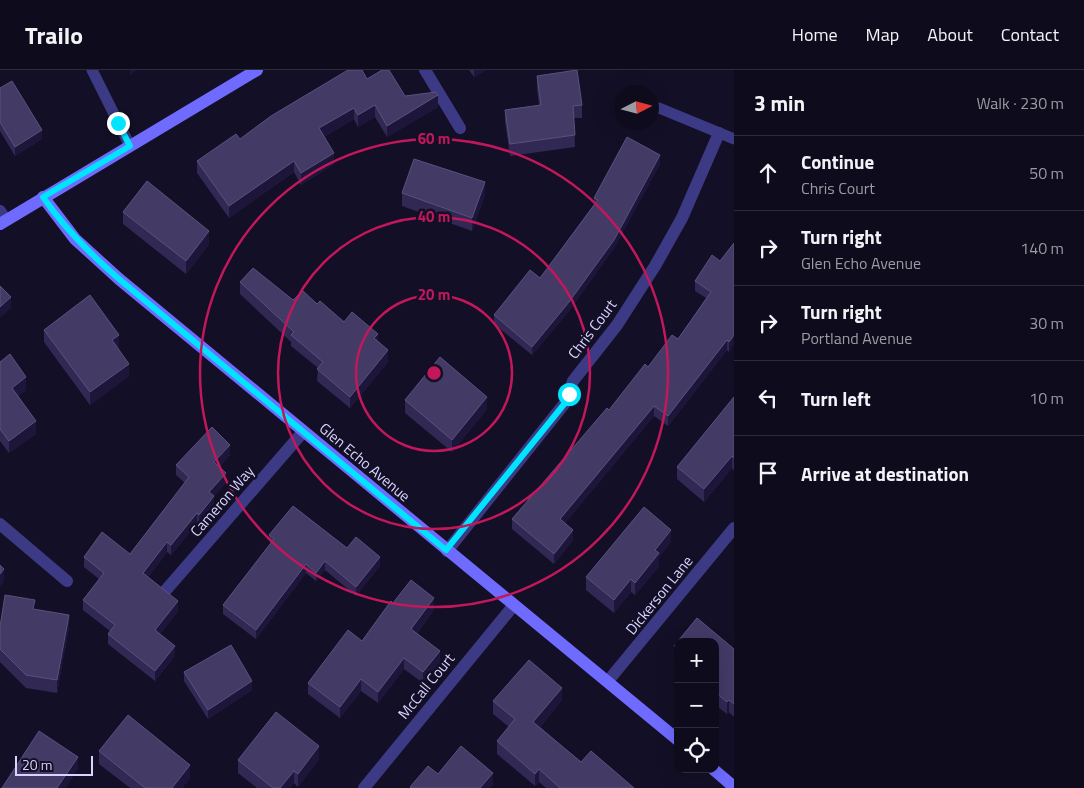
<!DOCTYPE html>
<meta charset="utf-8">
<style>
:root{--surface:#0e0b1c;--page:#171425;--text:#f1f3f6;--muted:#9b9ba3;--line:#2e2b3b}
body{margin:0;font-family:"Titillium Web",sans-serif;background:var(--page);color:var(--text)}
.controls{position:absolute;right:15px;bottom:15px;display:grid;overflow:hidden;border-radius:10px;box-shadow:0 5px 20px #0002}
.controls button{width:45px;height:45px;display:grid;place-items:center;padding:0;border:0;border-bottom:1px solid var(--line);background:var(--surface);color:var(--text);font:25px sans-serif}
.compass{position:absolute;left:614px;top:15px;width:45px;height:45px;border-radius:50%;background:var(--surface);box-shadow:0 5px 20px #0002;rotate:84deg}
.scale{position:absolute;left:15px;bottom:12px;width:78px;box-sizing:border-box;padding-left:5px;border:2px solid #d9d4ff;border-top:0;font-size:14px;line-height:18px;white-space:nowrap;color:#d9d4ff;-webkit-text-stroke:4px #130f26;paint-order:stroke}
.stop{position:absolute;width:15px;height:15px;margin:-11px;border:4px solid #00e5ff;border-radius:50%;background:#fff}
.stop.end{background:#00e5ff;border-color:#fff;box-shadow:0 1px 5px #0008}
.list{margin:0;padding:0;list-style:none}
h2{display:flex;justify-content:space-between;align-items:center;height:65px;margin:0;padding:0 20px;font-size:21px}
h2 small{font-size:16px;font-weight:400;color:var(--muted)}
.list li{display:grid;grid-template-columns:32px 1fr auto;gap:15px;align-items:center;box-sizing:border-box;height:75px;padding:0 20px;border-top:1px solid var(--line)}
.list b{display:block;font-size:19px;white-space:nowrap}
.list p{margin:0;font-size:16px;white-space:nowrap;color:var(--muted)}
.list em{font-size:16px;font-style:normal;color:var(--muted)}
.icon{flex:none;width:28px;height:28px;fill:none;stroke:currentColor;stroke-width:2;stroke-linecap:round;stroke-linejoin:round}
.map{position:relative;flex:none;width:734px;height:718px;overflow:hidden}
header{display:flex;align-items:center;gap:30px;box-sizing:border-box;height:70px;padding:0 25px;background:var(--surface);border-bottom:1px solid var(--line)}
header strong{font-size:24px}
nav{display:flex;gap:28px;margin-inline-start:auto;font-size:18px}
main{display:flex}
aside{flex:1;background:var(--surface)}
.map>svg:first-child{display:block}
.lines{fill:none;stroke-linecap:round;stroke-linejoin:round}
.lane{stroke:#3d3a85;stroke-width:11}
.street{stroke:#3d3a85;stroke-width:12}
.secondary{stroke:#6f6bff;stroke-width:12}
.wall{fill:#312854}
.shaded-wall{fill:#1d163a}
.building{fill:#433a66;stroke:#5a527e}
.route{stroke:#00e5ff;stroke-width:6}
.ring{fill:none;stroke:#c2185b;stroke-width:2.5}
.labels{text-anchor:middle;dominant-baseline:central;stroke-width:5;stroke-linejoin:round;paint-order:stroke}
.street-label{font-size:15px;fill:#d9d4ff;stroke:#130f26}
.centre{fill:#c2185b;stroke:#130f26;stroke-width:2.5}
.ring-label{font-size:15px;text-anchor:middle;font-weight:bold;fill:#c2185b;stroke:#130f26;stroke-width:5;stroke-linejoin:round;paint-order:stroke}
</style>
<header>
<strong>Trailo</strong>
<nav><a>Home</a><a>Map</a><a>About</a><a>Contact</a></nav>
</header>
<main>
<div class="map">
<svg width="734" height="718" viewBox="0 0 734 718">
<rect width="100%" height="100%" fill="#130f26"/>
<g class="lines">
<g class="lane">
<polyline points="92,0 130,76"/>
<polyline points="659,38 734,69"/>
</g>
<g class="street">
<polyline points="425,0 460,58"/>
<polyline points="0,141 6,150"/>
<polyline points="0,454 67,511"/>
<polyline points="447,481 565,333 573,311 617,255 655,196 682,148 719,63"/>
<polyline points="166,520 303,362"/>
<polyline points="608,611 734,458"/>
<polyline points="364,718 514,535"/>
</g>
<g class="secondary">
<polyline points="43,127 75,169 119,209 678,670"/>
<polyline points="0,154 257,0"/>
<polyline points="713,699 734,717"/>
</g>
</g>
<g class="wall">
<polygon points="469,0 486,0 474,7"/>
<polygon points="537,6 582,35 582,48 574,48 575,77 510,86 505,52 505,40 539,35 537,19"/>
<polygon points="367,9 405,26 438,37 387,67 375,47 358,57 354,49 324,67 334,94 301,115 294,102 229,148 197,103 197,91 240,69"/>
<polygon points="0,18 42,69 15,86 0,61"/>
<polygon points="660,94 614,178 569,241 532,285 494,254 494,245 540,208 594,134 594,128"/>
<polygon points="402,123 485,125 472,161 402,136"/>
<polygon points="123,142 209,174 186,204 123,154"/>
<polygon points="734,173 729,282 727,280 668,356 654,346 565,453 573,470 554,494 512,459 512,449 648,297 678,269 706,228 695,221 695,211 720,191"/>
<polygon points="240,212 293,230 317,234 378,272 388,292 350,338 317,311 318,298 291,276 291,272 240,224"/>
<polygon points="44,260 119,277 118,278 129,306 90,335 44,272"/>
<polygon points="0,292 26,320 18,326 36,364 9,383 0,371"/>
<polygon points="734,327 734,401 732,398 704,432 677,409 677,397"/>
<polygon points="405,330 487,339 452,382 405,343"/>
<polygon points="230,385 219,397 226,413 214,426 214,436 199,455 197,453 171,485 167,482 148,507 178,541 160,564 175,586 155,611 108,574 108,564 110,561 83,540 83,530 99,509 84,497 84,487 130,484 185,413 176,405 176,395"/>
<polygon points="269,465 347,478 380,496 356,526 325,500 316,511 306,503 256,569 223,544 223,535 270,474"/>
<polygon points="671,472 659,487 659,496 635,525 631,522 614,543 586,520 586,507"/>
<polygon points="393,533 434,540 417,563 440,592 423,613 404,599 378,633 361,621 340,648 308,624 308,613 362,571"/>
<polygon points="35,539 69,557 57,623 26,618 0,592 0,557"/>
<polygon points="697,548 734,579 734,647 729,642 727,644 715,635 715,572 678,572 678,592 674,588 674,576"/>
<polygon points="184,602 252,620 208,649 184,611"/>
<polygon points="562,630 540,657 581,692 634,718 546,718 539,712 535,716 497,684 497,671 509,657 493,644 493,631"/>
<polygon points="99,681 190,708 182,718 130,718 99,694"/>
<polygon points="319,689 298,717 294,713 290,718 257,718 238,703 238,690"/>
</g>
<g class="shaded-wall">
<polygon points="130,0 137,0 130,5"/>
<polygon points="474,0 486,0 474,7"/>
<polygon points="438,25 438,37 387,67 387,56"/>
<polygon points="375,35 375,47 358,57 358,45"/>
<polygon points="354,38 354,49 319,70 319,58"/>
<polygon points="42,60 42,69 15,86 15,77"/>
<polygon points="334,83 334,94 301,115 301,103"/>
<polygon points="660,85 660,94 614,178 569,241 532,285 532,277"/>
<polygon points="294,91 294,102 229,148 229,136"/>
<polygon points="485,112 485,125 472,161 472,148"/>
<polygon points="209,161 209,174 186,204 186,191"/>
<polygon points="11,227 11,238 0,248 0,237"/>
<polygon points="378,264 378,275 374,268"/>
<polygon points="119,265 119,277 112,283 112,270"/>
<polygon points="734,265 734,275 729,282 729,272"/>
<polygon points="727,270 727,280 668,356 668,346"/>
<polygon points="388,280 388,292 350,338 350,327"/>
<polygon points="129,294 129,306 90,335 90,322"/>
<polygon points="26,307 26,320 12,331 12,318"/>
<polygon points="487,327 487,339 452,382 452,370"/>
<polygon points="654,336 654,346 560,459 560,449"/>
<polygon points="36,351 36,364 9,383 9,371"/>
<polygon points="230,375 230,385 214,402 214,392"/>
<polygon points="732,386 732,398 704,432 704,419"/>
<polygon points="226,403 226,413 214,426 214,436 199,455 199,445 209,422"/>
<polygon points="197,443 197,453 171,485 171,475"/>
<polygon points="573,460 573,470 554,494 554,484"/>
<polygon points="671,460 671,472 659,487 659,496 635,525 635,513 655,480"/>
<polygon points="167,472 167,482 143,513 143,503"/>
<polygon points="380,487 380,496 356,526 356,517"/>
<polygon points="325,491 325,500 316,511 316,503"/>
<polygon points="306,494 306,503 256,569 256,560"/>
<polygon points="4,499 4,512 0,516 0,504"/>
<polygon points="631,509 631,522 614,543 614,530"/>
<polygon points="434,528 434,540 411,570 411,559"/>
<polygon points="178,531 178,541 155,570 155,560"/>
<polygon points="69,545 69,557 57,623 57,610"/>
<polygon points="175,576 175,586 155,611 155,601"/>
<polygon points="440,581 440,592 423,613 423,602"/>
<polygon points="404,588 404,599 378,633 378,622"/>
<polygon points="361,609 361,621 340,648 340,637"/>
<polygon points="252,611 252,620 208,649 208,640"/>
<polygon points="562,618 562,630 533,665 533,652"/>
<polygon points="729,630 729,642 727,644 727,632"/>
<polygon points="319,676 319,689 298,717 298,704"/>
<polygon points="78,687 78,699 66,718 57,718"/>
<polygon points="190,695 190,708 182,718 172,718"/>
<polygon points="539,699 539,712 535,716 535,704"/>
<polygon points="294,701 294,713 290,718 280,718"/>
<polygon points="493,703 493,715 490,718 480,718"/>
</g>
<g class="building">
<polygon points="348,0 362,0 367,9 382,0 389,0 405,26 436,22 438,25 387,56 375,35 358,45 354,38 319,58 334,83 301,103 294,91 229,136 197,91 236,64 240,69 271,46"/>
<polygon points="577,0 582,35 573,36 575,65 510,74 505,40 541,35 537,6"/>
<polygon points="12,11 42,60 15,77 0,52 0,18"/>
<polygon points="627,67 660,85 614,170 569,232 532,277 494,245 530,200 540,208 598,130 594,128"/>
<polygon points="414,89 485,112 472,148 402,123"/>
<polygon points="147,111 209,161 186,191 123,142"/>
<polygon points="734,173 734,265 729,272 727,270 668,346 654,336 560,449 573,460 554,484 512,449 607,338 609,340 645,294 648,297 672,265 678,269 711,222 695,211 712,185 720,191"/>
<polygon points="253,198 293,230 303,221 317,234 320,231 344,252 352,242 378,264 374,268 388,280 350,327 317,299 323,292 291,265 294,262 240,212"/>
<polygon points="0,216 11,227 0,237"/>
<polygon points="90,225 119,265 112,270 129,294 90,322 44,260"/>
<polygon points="10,284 26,307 12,318 36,351 9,371 0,359 0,292"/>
<polygon points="440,287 487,327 452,370 405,330"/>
<polygon points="734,327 734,388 732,386 704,419 677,397"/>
<polygon points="212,357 230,375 214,392 226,403 209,422 214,426 199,445 197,443 171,475 167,472 143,503 178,531 155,560 175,576 155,601 108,564 115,555 83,530 104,503 84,487 102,462 130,484 189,407 176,395"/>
<polygon points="293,436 347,478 356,467 380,487 356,517 325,491 316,503 306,494 256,560 223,535 274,469 269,465"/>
<polygon points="644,437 671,460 655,480 659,483 635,513 631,509 614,530 586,507"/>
<polygon points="0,495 4,499 0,504"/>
<polygon points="411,510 434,528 411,559 440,581 423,602 404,588 378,622 361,609 340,637 308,613 348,560 362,571 391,531 393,533"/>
<polygon points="5,525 35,530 33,539 69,545 57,610 26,605 0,579 0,557"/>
<polygon points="697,548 734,579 734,634 729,630 727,632 715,622 715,572 678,572 678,579 674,576"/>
<polygon points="231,575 252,611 208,640 184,602"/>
<polygon points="529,590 562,618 533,652 581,692 591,681 634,718 560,718 539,699 535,704 497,671 515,649 493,631"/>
<polygon points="276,642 319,676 298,704 294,701 280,718 273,718 238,690"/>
<polygon points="128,645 190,695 172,718 145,718 99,681"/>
<polygon points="39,661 78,687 57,718 2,718"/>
<polygon points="461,676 493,703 480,718 411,718 410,717 428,696 438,704"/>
</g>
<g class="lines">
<path class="route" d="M118 53 130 76 43 127C65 159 90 184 119 209L446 480 565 333 569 324"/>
</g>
<g class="ring">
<circle cx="434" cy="303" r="78"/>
<circle cx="434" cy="303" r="156"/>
<circle cx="434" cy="303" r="234"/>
</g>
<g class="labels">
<g class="street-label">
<text transform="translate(592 259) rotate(-53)">Chris Court</text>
<text transform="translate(365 392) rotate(40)">Glen Echo Avenue</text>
<text transform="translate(222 431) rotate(-49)">Cameron Way</text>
<text transform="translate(659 525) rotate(-51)">Dickerson Lane</text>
<text transform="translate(426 616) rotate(-51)">McCall Court</text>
</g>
</g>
<circle cx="434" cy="303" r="8" class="centre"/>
<g class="ring-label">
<text x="434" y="74">60 m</text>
<text x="434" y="152">40 m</text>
<text x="434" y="230">20 m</text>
</g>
</svg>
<div class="controls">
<button>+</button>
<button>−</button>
<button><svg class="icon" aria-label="locate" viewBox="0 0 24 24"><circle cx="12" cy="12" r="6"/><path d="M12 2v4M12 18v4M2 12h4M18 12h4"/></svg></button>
</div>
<svg class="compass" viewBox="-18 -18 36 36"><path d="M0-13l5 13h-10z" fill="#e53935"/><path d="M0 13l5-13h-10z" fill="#9b9ba3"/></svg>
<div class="scale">20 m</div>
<div class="stop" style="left:569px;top:324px"></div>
<div class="stop end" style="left:118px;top:53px"></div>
</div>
<aside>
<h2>3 min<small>Walk · 230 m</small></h2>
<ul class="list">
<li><svg class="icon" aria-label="ahead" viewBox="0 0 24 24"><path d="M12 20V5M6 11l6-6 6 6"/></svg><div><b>Continue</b><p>Chris Court</p></div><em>50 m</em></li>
<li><svg class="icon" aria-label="right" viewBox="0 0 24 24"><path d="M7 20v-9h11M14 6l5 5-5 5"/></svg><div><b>Turn right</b><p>Glen Echo Avenue</p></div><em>140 m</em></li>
<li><svg class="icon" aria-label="right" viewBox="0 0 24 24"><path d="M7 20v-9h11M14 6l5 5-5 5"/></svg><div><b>Turn right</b><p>Portland Avenue</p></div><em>30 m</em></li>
<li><svg class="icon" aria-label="left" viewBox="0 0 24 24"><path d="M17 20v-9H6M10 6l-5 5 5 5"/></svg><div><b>Turn left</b></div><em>10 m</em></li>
<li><svg class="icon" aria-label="arrive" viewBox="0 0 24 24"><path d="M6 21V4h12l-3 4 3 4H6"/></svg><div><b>Arrive at destination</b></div></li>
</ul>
</aside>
</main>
